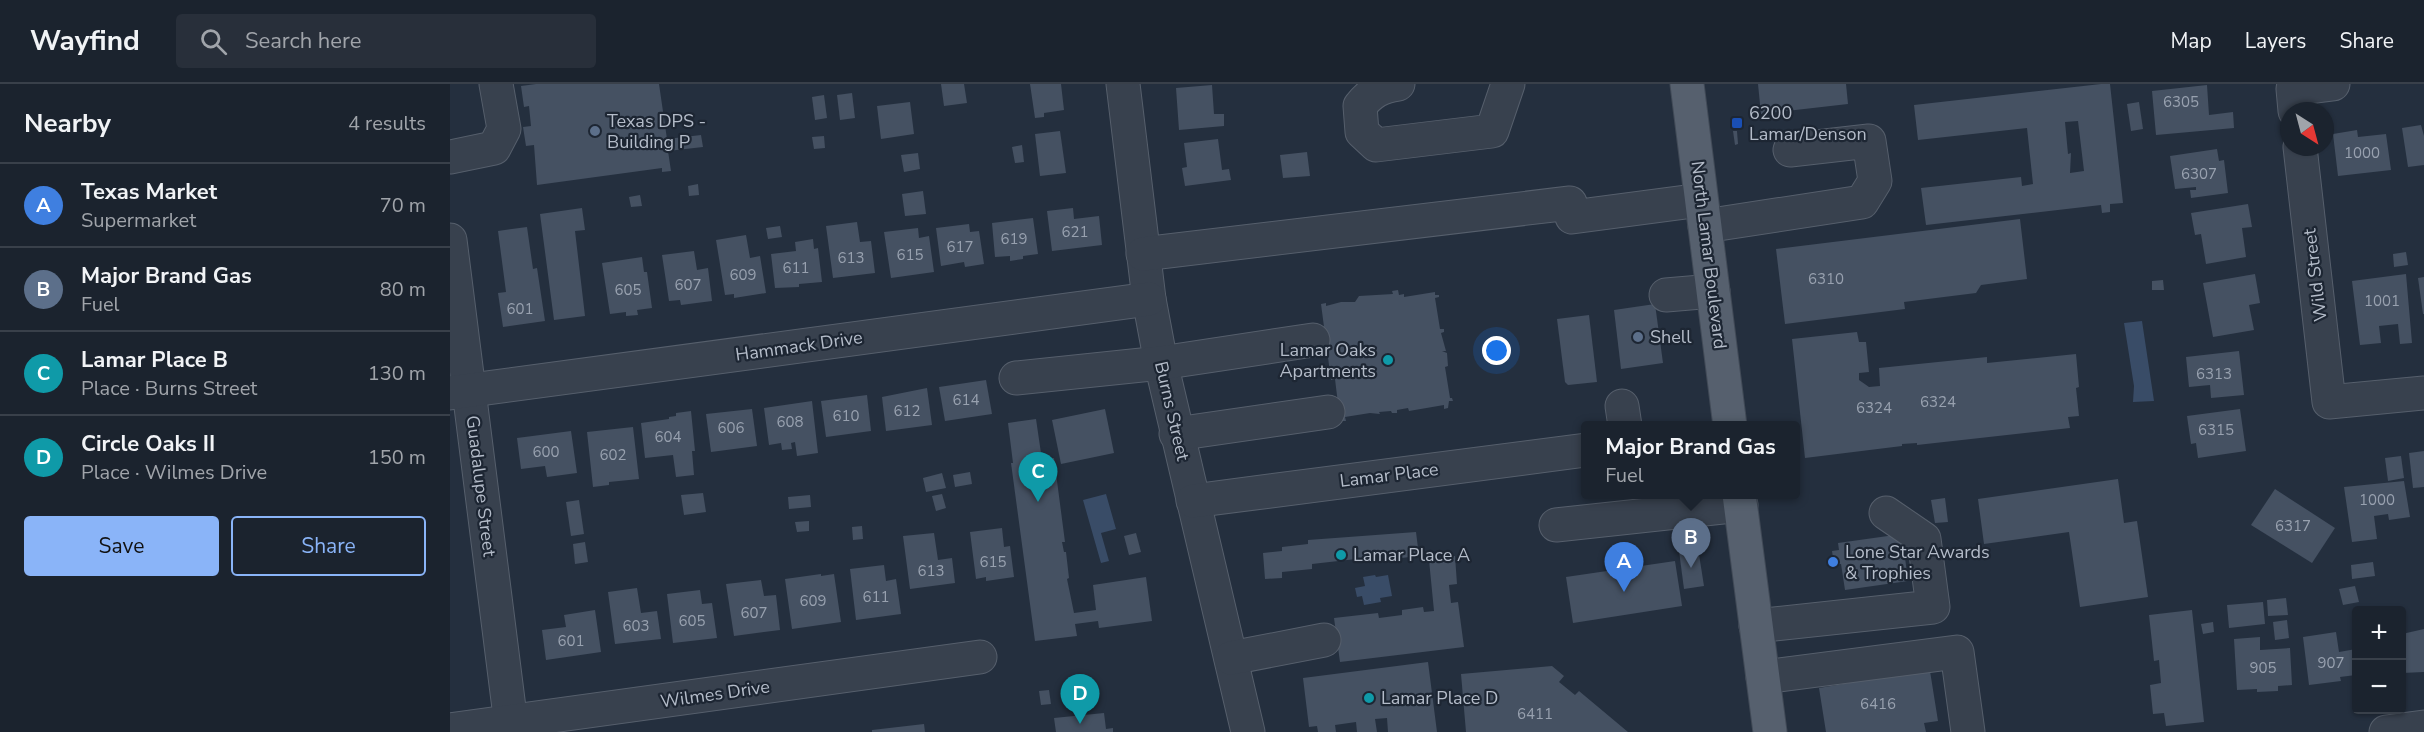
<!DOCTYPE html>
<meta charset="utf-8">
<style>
:root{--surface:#1b232e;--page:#282f3a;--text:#f1f3f6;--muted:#a0a4aa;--line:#39404a;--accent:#8ab4f8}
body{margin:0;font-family:"Nunito Sans",sans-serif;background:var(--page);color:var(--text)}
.controls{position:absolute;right:18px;bottom:18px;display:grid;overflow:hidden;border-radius:6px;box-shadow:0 2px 4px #0004}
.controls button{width:54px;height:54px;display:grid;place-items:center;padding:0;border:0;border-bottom:2px solid var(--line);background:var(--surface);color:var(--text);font:30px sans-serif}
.compass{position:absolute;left:1830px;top:18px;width:54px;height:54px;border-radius:50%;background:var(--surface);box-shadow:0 2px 4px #0004;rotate:144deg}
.you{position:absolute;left:1047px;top:267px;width:21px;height:21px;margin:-15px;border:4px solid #fff;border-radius:50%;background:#1a73e8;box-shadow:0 0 0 9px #1a73e833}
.badge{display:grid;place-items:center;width:39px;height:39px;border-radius:50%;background:var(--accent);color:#fff;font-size:20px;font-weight:700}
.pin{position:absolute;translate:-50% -50px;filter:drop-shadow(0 2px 3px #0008)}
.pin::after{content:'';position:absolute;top:32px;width:21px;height:18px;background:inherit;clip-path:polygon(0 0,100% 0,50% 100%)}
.popup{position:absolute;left:1131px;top:337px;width:219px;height:78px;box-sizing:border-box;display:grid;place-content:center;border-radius:6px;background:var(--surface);filter:drop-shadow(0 2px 4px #0005);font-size:20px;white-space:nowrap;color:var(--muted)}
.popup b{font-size:22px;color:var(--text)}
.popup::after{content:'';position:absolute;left:50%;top:100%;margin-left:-12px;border:12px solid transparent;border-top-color:var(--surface)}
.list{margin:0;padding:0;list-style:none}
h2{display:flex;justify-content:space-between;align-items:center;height:78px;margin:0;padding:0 24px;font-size:26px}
h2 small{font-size:20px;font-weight:400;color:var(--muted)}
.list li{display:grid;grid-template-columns:39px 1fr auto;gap:18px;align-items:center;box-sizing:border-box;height:84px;padding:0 24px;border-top:2px solid var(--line)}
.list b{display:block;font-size:22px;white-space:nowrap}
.list p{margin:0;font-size:20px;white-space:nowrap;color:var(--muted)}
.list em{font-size:20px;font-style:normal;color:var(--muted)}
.actions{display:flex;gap:12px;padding:18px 24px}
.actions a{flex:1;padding:14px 0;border:2px solid var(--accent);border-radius:6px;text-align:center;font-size:21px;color:var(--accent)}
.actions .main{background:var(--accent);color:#111}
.icon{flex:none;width:33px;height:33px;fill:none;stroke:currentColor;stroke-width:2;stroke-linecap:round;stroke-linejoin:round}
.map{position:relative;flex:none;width:1974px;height:648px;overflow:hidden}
header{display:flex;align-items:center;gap:36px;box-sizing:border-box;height:84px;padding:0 30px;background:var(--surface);border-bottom:2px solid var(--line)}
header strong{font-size:28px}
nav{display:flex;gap:33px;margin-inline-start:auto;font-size:21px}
.search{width:420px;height:54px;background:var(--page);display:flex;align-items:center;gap:15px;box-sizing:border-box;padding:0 21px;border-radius:6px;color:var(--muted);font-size:22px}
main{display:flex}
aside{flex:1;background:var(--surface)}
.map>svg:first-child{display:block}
.water{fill:#394c67}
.building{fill:#455162;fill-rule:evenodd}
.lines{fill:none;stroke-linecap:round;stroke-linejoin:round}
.minor-casing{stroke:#565f6c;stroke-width:35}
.major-casing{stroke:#414a57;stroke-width:35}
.minor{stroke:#38414e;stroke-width:33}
.major{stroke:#56606e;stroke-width:33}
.transit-dot{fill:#1a4fb4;stroke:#1d2633;stroke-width:2}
.service-dot{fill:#5c6f8a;stroke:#1d2633;stroke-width:2}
.culture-dot{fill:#0f9aa8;stroke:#1d2633;stroke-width:2}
.shop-dot{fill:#3f7fe0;stroke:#1d2633;stroke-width:2}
.labels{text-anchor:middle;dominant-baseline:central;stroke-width:4.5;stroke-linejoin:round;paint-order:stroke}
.number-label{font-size:15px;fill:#98a1af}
.poi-label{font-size:18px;fill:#b4bcc9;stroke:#1d2633;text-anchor:start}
.street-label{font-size:18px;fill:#b4bcc9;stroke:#1d2633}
</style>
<header>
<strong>Wayfind</strong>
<div class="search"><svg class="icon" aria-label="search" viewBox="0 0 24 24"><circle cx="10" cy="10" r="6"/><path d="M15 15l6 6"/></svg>Search here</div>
<nav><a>Map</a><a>Layers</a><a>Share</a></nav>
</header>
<main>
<aside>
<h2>Nearby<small>4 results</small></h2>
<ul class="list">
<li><span class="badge" style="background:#3f7fe0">A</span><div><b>Texas Market</b><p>Supermarket</p></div><em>70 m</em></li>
<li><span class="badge" style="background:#5c6f8a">B</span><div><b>Major Brand Gas</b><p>Fuel</p></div><em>80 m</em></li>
<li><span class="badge" style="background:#0f9aa8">C</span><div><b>Lamar Place B</b><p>Place · Burns Street</p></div><em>130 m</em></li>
<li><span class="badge" style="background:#0f9aa8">D</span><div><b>Circle Oaks II</b><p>Place · Wilmes Drive</p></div><em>150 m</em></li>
</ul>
<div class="actions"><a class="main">Save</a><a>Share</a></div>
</aside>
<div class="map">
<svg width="1974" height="648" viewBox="0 0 1974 648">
<rect width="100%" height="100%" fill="#242f3e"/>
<g class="water">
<polygon points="1692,237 1704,317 1683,318 1684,302 1674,239"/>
<polygon points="656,410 666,445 651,449 659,477 651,479 633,416"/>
<polygon points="925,491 926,493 938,491 942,512 930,514 931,518 914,521 912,512 907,513 905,504 915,502 913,493"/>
</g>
<g class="building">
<polygon points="86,0 209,0 217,55 251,51 253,63 218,67 221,87 212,88 212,84 87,101 84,61 76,62 73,43 81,42 79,22 74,23 71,2"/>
<polygon points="491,0 514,0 517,19 494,22"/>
<polygon points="580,0 611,0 614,26 594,29 594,33 585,34"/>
<polygon points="1308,0 1396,0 1398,20 1311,30"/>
<path d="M1651 0H1660L1673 119 1660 120V128L1652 129 1651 121 1476 141 1471 104 1571 93 1572 102 1583 100 1577 44 1468 56 1464 21ZM1628 37 1634 87 1620 89 1621 69 1618 70 1615 38Z"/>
<polygon points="762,1 764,30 774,30 774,42 729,46 726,4"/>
<polygon points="1757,1 1759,31 1783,28 1784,44 1706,51 1702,7"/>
<polygon points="402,9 405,34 390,36 387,11"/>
<polygon points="374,11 377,34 365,36 362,13"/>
<polygon points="460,18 464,50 431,55 427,22"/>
<polygon points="1689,18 1693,45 1681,47 1677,20"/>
<polygon points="1971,41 1974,52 1974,81 1958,83 1952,44"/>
<polygon points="1907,46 1908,53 1936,50 1941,86 1888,92 1883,50"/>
<polygon points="610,47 616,89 590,92 585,50"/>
<polygon points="1283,47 1287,47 1288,60 1285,61"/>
<polygon points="374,52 375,64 364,65 362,53"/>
<polygon points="768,55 772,86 779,85 781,96 735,102 732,84 737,83 734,59"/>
<polygon points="572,61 574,78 565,79 562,63"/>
<polygon points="1767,65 1769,77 1774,76 1778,109 1741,114 1740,106 1746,106 1746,103 1725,105 1720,72"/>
<polygon points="857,68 860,92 833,94 830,71"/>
<polygon points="468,69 470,85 454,88 451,71"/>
<polygon points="248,100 249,111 239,112 238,102"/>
<polygon points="473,107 476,130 455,132 452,110"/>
<polygon points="190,111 192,122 181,123 179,113"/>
<polygon points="1798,120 1802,143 1792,144 1796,173 1756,180 1751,150 1745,151 1741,129"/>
<polygon points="132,124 135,146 125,147 135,232 104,236 90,130"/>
<polygon points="623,124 624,135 649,132 652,161 602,167 597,127"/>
<polygon points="583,134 588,170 573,172 573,175 560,177 560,172 545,173 542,139"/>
<polygon points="1570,135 1577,195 1531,201 1526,209 1454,218 1455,225 1335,240 1326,165"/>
<polygon points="407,138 410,158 421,157 425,189 383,194 376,142"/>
<polygon points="519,140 520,148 529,147 534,180 515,183 514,178 491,182 486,144"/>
<polygon points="330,142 332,153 318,155 316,144"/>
<polygon points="77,143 83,185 87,184 95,237 53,243 48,209 56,208 48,147"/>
<polygon points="468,144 469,154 479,152 484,188 441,194 434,148"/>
<polygon points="296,151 300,174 310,172 316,209 284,214 284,210 275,211 266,156"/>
<polygon points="363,155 364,165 368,164 372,198 349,200 349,203 325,204 321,170 346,167 345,158"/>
<polygon points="244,167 247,186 258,184 262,217 231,221 230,216 219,217 212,171"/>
<polygon points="1956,168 1958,181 1944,183 1943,170"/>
<polygon points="192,173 194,188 197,188 202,224 187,226 188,231 176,232 176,228 160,230 152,179"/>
<polygon points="1805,190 1810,219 1799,221 1804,246 1763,253 1753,199"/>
<polygon points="1956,190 1962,259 1950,260 1948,240 1929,242 1931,259 1910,261 1902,197"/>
<polygon points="1974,193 1974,230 1973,230 1968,194"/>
<polygon points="1713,196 1714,206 1702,206 1702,197"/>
<polygon points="948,206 949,211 954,210 954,213 985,208 985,211 989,211 989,213 985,214 990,245 994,245 994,248 991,249 996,267 992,267 997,269 998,282 995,283 1000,314 1002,314 1003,317 999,317 998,324 994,325 994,321 959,327 958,324 947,326 947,329 942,329 941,327 929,328 930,330 920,329 895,333 896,337 892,337 889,328 885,295 881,296 871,220 876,219 876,222 891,218 905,218 909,212 943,210 942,207"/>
<polygon points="1205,220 1213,279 1171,285 1164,226"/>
<polygon points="1139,231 1147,298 1118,301 1115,298 1107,235"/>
<polygon points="1407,248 1409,258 1416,258 1419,288 1409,289 1409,296 1419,303 1430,302 1429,284 1537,273 1537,279 1626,270 1629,303 1626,304 1629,332 1618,333 1620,344 1467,361 1467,359 1452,360 1452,362 1355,374 1342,255"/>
<polygon points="1789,267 1794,311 1761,314 1760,301 1739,303 1736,273"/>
<polygon points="536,296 542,330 495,337 489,303"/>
<polygon points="477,304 482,341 436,347 432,313"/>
<polygon points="417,311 421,347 376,353 371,317"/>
<polygon points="362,317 368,369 347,372 345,358 341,359 342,365 332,366 331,359 319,361 314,324"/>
<polygon points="302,325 307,362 261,368 256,330"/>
<polygon points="655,325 664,369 611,380 602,336"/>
<polygon points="1790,325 1796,367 1748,374 1746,359 1741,360 1737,332"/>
<polygon points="241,327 245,367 242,367 244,391 226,393 223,371 195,374 191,339 219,335 219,333 226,332 226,329"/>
<polygon points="586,335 592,376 604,374 615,458 612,458 614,468 616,468 619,494 617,495 624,529 646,526 643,501 696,493 702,537 649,544 648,537 625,540 627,552 585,557 561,379 563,379 558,339"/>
<polygon points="183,343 189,395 159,398 159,401 143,403 137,348"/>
<polygon points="121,347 127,389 97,393 95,382 71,385 67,354"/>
<polygon points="1974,367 1974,403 1963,404 1959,369"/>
<polygon points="1951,372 1954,394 1938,397 1935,374"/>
<polygon points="520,388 522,400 505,403 503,391"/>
<polygon points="492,389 496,404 476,408 473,394"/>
<polygon points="1668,395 1674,439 1687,437 1698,513 1630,523 1619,448 1534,460 1528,415"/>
<polygon points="1954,397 1960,433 1939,436 1938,430 1924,432 1927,455 1902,458 1894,403"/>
<polygon points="1825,405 1885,444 1862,479 1801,441"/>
<polygon points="253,409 256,428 234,431 231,411"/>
<polygon points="492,410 496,424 486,427 482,412"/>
<polygon points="360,411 361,423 339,425 338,413"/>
<polygon points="1495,414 1498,438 1485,439 1481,416"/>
<polygon points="129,416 134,450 121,452 116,418"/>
<polygon points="359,437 359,447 347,448 345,438"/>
<polygon points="412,442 413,455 403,456 402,443"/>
<polygon points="552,444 554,463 560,462 564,493 536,497 536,493 526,495 520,448"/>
<polygon points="966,448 969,472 915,478 915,474 862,480 862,485 832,488 832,494 815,495 813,469 832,467 832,463 858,460 858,456"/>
<polygon points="484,449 488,476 502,474 505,499 460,505 453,452"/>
<polygon points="686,449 691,468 679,471 674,452"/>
<polygon points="1452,450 1458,497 1395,506 1391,480 1384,481 1382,467 1389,466 1388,459"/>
<polygon points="135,458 138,478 125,480 123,460"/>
<polygon points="1248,464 1254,502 1234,505 1229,467"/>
<polygon points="1005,472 1007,500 999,501 1001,519 1008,518 1014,563 890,578 884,534 928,529 929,534 952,531 952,526 973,523 974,528 984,527 979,476"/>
<polygon points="1225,477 1232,522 1123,539 1116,493"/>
<polygon points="1923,478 1925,492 1902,495 1901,481"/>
<polygon points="434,481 436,497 446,495 451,530 406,536 400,485"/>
<polygon points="371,490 371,492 384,490 391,538 342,545 335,495"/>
<polygon points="311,496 314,512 326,511 330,546 284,552 276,500"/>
<polygon points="1905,502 1909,518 1893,521 1889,505"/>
<polygon points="187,504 191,529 207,527 211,555 165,560 158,508"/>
<polygon points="250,506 252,520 262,519 267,554 223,559 217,510"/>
<polygon points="1836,514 1838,531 1818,532 1817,516"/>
<polygon points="1813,518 1815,540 1779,544 1777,521"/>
<polygon points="145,526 151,568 96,576 92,546 116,543 114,531"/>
<polygon points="1742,526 1754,638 1716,642 1714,629 1703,630 1700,601 1711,599 1709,576 1704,577 1699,531"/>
<polygon points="1837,536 1839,554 1825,556 1823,538"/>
<polygon points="1763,538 1764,548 1753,550 1751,540"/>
<polygon points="1974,545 1974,588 1952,589 1952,550"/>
<polygon points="1886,548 1889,568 1906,565 1906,591 1890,593 1891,597 1859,601 1853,553"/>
<polygon points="1810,553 1810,566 1840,564 1842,601 1828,602 1828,607 1807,608 1807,605 1787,606 1784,555"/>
<polygon points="978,578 987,648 938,648 937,634 925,635 927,648 907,648 906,638 885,641 886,648 868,648 867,642 859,643 853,594"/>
<polygon points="1102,582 1114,592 1109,598 1125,611 1129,607 1178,648 1016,648 1011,590"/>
<polygon points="1480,587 1488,637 1474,639 1476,648 1376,648 1369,604 1399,599 1398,590"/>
<polygon points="599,606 601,620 591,621 589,607"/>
<polygon points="654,629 656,645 663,644 663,648 606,648 604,634"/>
<polygon points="474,640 475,648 422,648 422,646"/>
</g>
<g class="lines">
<g class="minor-casing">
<g id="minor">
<polyline points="673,0 699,215 711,279 798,648"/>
<path d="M948 0C931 2 920 9 910 22L912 48 926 61 1042 47 1058 0"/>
<polyline points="1845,27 1843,5 1883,0"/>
<polyline points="1850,63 1879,318 1974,309"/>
<polyline points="0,73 44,64 54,45 46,0"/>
<polyline points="1255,142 1412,118 1425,97 1419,57 1340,66"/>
<polyline points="0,156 62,648"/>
<polyline points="693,170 1120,119 1122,133 1251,116"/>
<polyline points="1216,211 1263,207"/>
<polyline points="566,294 711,279 863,256"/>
<polyline points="0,309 699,215"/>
<polyline points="1172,322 1175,342"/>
<polyline points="726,350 878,328"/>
<polyline points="743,417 1136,366"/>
<polyline points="1106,441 1291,421"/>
<polyline points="1306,542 1483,523 1474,455 1436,429"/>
<polyline points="781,574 874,556"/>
<polyline points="1313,593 1507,568 1518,648"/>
<polyline points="0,646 530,573"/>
<polyline points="1936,648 1974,643"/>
</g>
</g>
<g class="major-casing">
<g id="major">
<polyline points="1237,0 1280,342"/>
<polyline points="1289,410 1320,648"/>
</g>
</g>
<use href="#minor" class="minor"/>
<use href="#major" class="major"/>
</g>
<rect class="transit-dot" x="1281" y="33" width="12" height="12" rx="3"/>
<g class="service-dot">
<circle cx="145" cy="47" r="6"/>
<circle cx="1188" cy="253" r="6"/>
</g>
<g class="culture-dot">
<circle cx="938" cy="276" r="6"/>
<circle cx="891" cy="471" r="6"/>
<circle cx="919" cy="614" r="6"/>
</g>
<circle class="shop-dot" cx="1383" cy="478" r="6"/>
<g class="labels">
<g class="number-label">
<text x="1731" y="18">6305</text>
<text x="1912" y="69">1000</text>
<text x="1749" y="90">6307</text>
<text x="625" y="148">621</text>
<text x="564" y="155">619</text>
<text x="510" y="163">617</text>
<text x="460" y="171">615</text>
<text x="401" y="174">613</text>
<text x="346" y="184">611</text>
<text x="293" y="191">609</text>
<text x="1376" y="195">6310</text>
<text x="238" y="201">607</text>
<text x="178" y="206">605</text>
<text x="1932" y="217">1001</text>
<text x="70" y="225">601</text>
<text x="1764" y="290">6313</text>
<text x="516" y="316">614</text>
<text x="1488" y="318">6324</text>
<text x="1424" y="324">6324</text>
<text x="457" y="327">612</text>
<text x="396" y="332">610</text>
<text x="340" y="338">608</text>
<text x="281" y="344">606</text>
<text x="1766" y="346">6315</text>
<text x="218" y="353">604</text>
<text x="96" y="368">600</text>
<text x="163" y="371">602</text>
<text x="1927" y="416">1000</text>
<text x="1843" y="442">6317</text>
<text x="543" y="478">615</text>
<text x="481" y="487">613</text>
<text x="426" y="513">611</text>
<text x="363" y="517">609</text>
<text x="304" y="529">607</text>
<text x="242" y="537">605</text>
<text x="186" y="542">603</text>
<text x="121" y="557">601</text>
<text x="1881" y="579">907</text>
<text x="1813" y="584">905</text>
<text x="1428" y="620">6416</text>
<text x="1085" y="630">6411</text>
</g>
<g class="poi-label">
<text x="1299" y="29">6200<tspan x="1299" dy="21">Lamar/Denson</tspan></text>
<text x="157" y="37">Texas DPS -<tspan x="157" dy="21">Building P</tspan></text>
<text x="1200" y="253">Shell</text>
<text x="926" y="266" text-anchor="end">Lamar Oaks<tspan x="926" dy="21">Apartments</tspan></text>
<text x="1395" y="468">Lone Star Awards<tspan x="1395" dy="21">&amp; Trophies</tspan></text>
<text x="903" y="471">Lamar Place A</text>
<text x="931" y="614">Lamar Place D</text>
</g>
<g class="street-label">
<text transform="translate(1259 171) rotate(83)">North Lamar Boulevard</text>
<text transform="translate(1865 191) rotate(-97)">Wild Street</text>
<text transform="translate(349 262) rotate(-8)">Hammack Drive</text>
<text transform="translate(722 327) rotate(77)">Burns Street</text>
<text transform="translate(939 391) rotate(-7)">Lamar Place</text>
<text transform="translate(31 402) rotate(83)">Guadalupe Street</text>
<text transform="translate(265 610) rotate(-8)">Wilmes Drive</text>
</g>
</g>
</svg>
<div class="controls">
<button>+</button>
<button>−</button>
</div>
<svg class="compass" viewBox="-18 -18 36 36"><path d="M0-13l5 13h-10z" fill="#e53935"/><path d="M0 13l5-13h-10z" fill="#a0a4aa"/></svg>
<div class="you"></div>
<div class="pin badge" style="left:1174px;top:508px;background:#3f7fe0">A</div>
<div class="pin badge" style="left:1241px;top:484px;background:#5c6f8a">B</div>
<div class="popup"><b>Major Brand Gas</b>Fuel</div>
<div class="pin badge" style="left:588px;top:418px;background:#0f9aa8">C</div>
<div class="pin badge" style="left:630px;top:640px;background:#0f9aa8">D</div>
</div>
</main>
